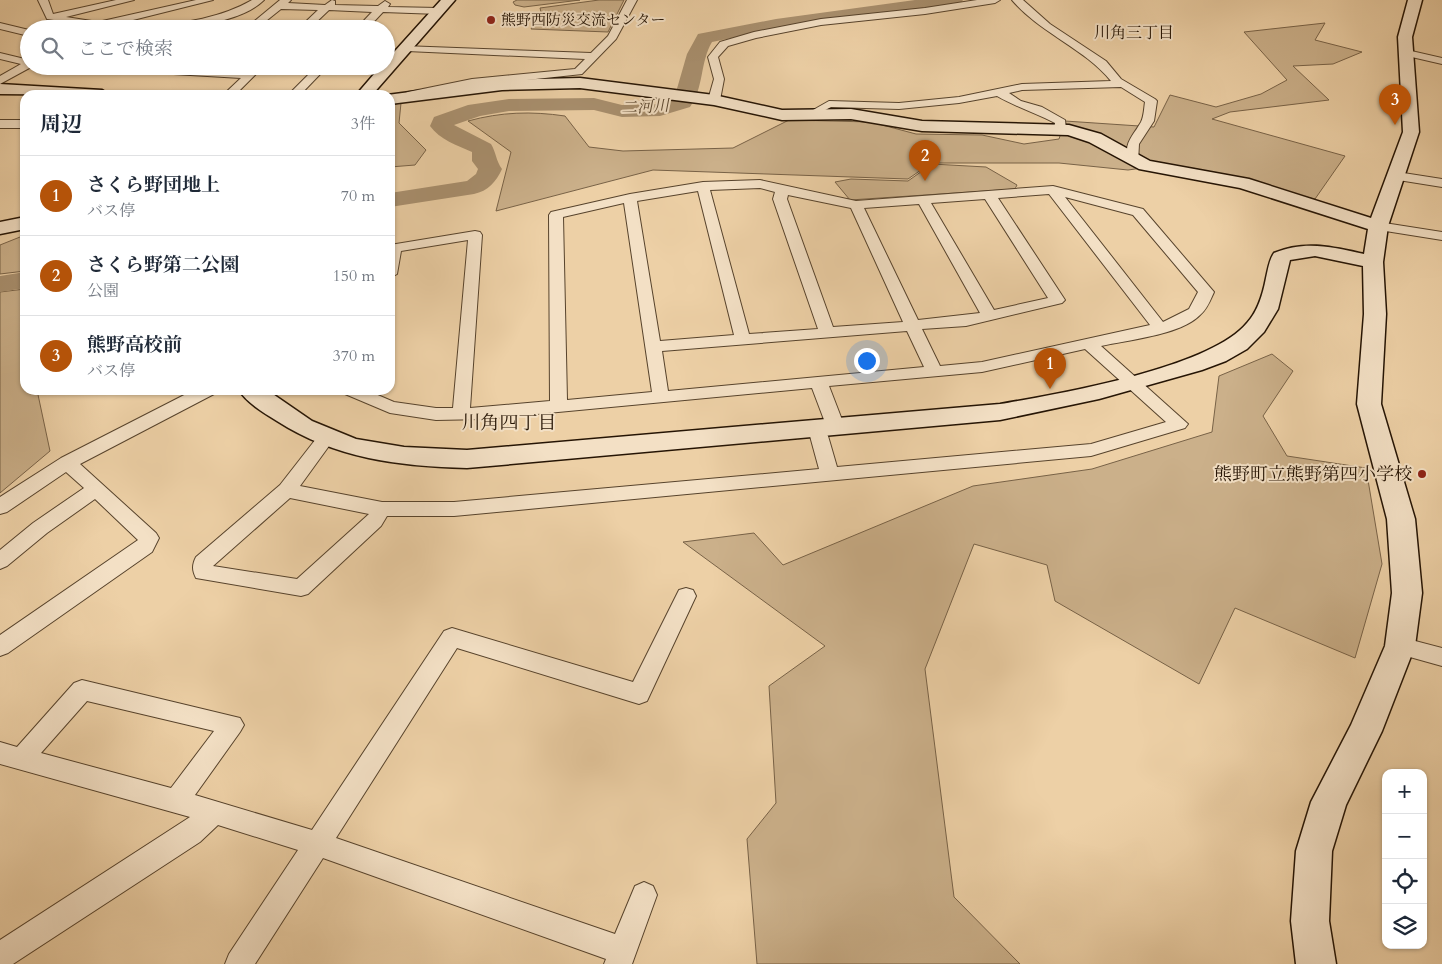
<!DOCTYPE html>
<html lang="ja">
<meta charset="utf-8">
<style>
:root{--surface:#fff;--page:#f2f2f3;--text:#1f2937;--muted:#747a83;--line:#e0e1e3;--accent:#b45309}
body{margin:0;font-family:Cardo,"Noto Serif JP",serif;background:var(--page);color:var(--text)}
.controls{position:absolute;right:15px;bottom:15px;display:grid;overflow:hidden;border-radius:10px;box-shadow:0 1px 4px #0004}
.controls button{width:45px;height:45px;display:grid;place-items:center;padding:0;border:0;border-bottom:1px solid var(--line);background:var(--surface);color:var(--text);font:25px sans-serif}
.you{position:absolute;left:866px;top:360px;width:18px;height:18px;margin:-12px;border:4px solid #fff;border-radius:50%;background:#1a73e8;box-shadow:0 0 0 8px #1a73e833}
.badge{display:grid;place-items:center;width:32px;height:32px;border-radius:50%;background:var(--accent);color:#fff;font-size:16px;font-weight:700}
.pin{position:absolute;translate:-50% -41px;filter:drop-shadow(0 1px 2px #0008)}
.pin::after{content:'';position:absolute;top:26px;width:18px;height:15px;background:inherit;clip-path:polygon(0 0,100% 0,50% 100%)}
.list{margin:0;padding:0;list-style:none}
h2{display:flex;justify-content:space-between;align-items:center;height:65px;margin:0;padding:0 20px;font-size:21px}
h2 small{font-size:16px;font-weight:400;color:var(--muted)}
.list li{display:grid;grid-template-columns:32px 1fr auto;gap:15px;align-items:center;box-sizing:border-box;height:80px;padding:0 20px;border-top:1px solid var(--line)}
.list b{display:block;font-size:19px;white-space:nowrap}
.list p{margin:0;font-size:16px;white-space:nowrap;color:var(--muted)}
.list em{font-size:16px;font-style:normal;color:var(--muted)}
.icon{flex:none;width:28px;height:28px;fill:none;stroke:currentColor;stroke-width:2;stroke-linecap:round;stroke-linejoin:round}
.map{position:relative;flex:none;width:1442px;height:964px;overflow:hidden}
.search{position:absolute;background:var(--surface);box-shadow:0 1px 4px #0004;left:20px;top:20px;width:375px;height:55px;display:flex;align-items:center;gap:12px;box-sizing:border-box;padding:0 18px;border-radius:28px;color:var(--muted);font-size:19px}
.panel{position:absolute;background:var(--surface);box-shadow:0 1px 4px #0004;left:20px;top:90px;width:375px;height:305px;border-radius:15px}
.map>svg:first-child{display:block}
.green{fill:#cbb08a;stroke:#786247}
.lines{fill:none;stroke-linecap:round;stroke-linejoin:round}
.river{fill:#a9906f;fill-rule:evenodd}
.street-casing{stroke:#57432c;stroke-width:2}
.secondary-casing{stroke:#251404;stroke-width:3}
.street{fill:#f3e0c5;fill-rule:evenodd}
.secondary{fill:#f3e0c5;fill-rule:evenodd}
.poi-dot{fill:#8f2418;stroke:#f3e0c5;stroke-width:2}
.labels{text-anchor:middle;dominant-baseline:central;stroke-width:4;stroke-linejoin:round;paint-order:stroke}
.far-poi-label{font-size:15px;fill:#251404;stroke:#f3e0c5;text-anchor:start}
.far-neighbourhood-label{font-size:16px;fill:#251404;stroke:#f3e0c5}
.far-water-label{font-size:16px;font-style:italic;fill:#5a462f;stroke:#f3e0c5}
.poi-label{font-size:18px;fill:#251404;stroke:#f3e0c5;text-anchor:end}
.neighbourhood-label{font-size:19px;fill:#251404;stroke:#f3e0c5}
</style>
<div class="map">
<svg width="1442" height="964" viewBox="0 0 1442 964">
<rect width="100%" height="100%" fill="#edd0a6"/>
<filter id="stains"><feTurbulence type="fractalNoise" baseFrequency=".004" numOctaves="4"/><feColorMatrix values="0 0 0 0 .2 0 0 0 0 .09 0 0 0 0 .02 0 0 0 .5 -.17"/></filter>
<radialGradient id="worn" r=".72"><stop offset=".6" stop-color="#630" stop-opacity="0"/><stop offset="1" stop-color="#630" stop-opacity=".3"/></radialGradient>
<g class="green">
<polygon points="517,0 580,0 524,7 515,5 513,2"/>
<polygon points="599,0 624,0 608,32 531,29 541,12 540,8"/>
<path d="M1325 23 1315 40 1362 52 1333 64 1293 66 1329 100 1230 112 1212 119 1345 156 1315 199 1164 165 1128 170 1059 163H931L908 179 653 170 496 211 511 152 468 121C501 112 531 111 565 116L589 147 623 151 733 148 789 120 871 122 916 134 982 135 1024 144 1059 139 1065 121 1154 127 1170 95 1216 107 1261 94 1287 80 1244 32Z"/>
<polygon points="401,103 399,123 426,150 415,165 390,167 390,105"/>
<polygon points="932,164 986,167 1017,185 1015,189 850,200 835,182 851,179 908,181"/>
<polygon points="25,235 25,271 0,274 0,245"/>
<polygon points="25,289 25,390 37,390 50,451 0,493 0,292"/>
<polygon points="1272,354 1293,371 1263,416 1287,456 1366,468 1382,564 1355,658 1235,608 1199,684 1055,601 1047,565 974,544 925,669 954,897 1020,964 757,964 747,839 776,803 769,686 825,646 683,542 754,533 783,565 973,486 1092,469 1212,432 1219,376"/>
</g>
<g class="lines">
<g class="river">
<path d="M915 0H963L960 4 954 5 776 29 712 42C700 62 704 88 690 107L660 116 622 117 594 110 509 111 480 116 454 125 491 144C496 152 496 161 502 169 496 182 488 191 474 194L390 207V193L467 181 476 174 478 169 472 161V152C457 145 440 140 430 126L434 117 468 105 509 99 594 98 622 105 659 104 674 99 687 54 698 34 776 19Z"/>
<polygon points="25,272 25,288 0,292 0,276"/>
</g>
<g class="street-casing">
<g id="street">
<polygon points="38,0 48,0 53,14 116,0 134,0 66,17 98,22 196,0 213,0 113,25 116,27 115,29 47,19"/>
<path d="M252 0H264C239 25 177 29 144 29L149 26C185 23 221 18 252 0Z"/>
<polygon points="280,0 291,0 288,3 325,5 332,0 335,1 335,5 378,6 385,1 390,4 388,7 439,8 444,11 439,14 383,12 367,29 356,29 372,12 329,10 309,29 298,29 318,10 281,9 256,29 245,29"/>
<polygon points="627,0 637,0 616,39 582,74 472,86 408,98 402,95 408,92 472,79 575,69 585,59 407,51 402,48 403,46 591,53 608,36"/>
<polygon points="977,0 1000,0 995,3 925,14 821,25 756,38 728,46 718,57 724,79 720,100 714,103 708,100 714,79 708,57 720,42 754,32 821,19 925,8"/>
<path d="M1012 0H1023L1050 24 1106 61 1121 79 1155 99 1157 101 1154 121 1139 144 1138 162H1130C1121 145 1134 135 1141 122 1144 116 1144 108 1145 102L1121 87 1022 90 1009 93 1021 101 1042 107 1065 120 1066 129 1060 133 1054 129 1055 123C1036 113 1016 107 997 96L959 103 899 109 831 107 812 117 806 114 829 101 899 103 959 97 1022 84 1111 81C1084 48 1040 33 1012 0Z"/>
<polygon points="0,23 29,30 29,36 0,29"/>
<polygon points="1407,50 1442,58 1442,64 1403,55 1403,51"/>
<polygon points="0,53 29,60 29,66 33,66 0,84 0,76 21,64 0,59"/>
<polygon points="84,66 151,66 247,72 255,67 260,70 235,95 223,95 241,78 89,69"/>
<polygon points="317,66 328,66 300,95 288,95"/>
<rect x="0" y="120" width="25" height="8"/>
<polygon points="1397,172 1442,179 1442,187 1392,179 1391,176"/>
<path d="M760 180 856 201 1053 186 1143 209 1214 292C1210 301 1207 309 1200 315 1181 335 1127 340 1101 346L1188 424 1185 428 1091 456 454 516H387L381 526 308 594 301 596 196 578C192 570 192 565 196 557L280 485 319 435 325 433 331 435 334 439 300 486 382 502H454L819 469 810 436 813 432 819 430 825 432 828 436 837 467 1091 444 1166 422 1085 349 982 372 829 386 844 425 841 429H829L826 425 812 388 485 419 436 420 390 413 345 394 343 390H366L394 402 436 408H453L468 240 401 251 397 274 390 278V245L475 231 480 232 482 235 470 408 550 401 549 215 551 212 630 194 703 182ZM760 188 775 192 773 199 818 329 749 334 710 190ZM698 191 734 335 660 341 637 201ZM1049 194 1150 325 982 362 940 366 922 329 966 326 1062 303 1065 300 998 198ZM788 195 851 208 903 322 833 327 787 199ZM1065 197 1133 215 1198 292 1189 309 1163 322ZM985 199 1048 298 994 310 931 203ZM624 203 652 392 567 400 563 217ZM919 204 980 313 918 320 864 208ZM907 331 924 367 668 391 662 351ZM290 498 369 514 297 579 213 566Z"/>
<polygon points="1378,222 1442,232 1442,240 1373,229 1371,226"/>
<polygon points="194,390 216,390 214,394 80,464 156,533 159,538 152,552 8,653 0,656 0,635 138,540 95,499 47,533 7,566 0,569 0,550 33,523 84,488 66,472 7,512 0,514 0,497 61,458"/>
<path d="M686 588 693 590 696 596 647 701 639 704 457 648 336 838 615 934 635 886 644 882 653 886 657 895 632 964H604L606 959 323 858 255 964H225L229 954 298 850 218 825 200 842 13 964H0V940L190 817 0 764V742L17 747 74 683 82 680 240 718 244 725 240 732 195 795 312 830 444 631 452 628 633 682 679 590ZM87 701 214 731 171 788 41 753Z"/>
<polygon points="1400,637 1442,648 1442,666 1392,652 1389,646 1392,640"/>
</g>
</g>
<g class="secondary-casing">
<g id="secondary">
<polygon points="441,0 455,0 372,95 356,95 381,66 386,66 386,61"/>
<path d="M1408 0H1422L1412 37 1419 132 1388 226 1383 262 1386 314 1381 404 1415 519 1422 593 1415 646 1382 731 1346 805 1332 851 1329 921 1336 964H1296L1291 921 1296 851 1311 802 1351 725 1385 646 1392 593 1387 519 1357 404 1364 314 1363 266 1315 256 1290 260 1278 309 1264 332 1247 349 1226 361 1202 370 1099 399 1000 420 467 468C399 466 336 459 277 421 264 413 247 403 239 390H267L312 421 356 439 404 447 467 450 1000 404C1059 394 1210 368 1247 323 1258 311 1263 294 1266 278 1268 270 1269 260 1274 253 1305 240 1332 247 1364 254L1368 229 1240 188 1139 169 1089 142 1068 135 922 131 851 119 782 120 714 105 580 88 502 90 390 104V95H387L502 80 580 78 714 95 782 110 851 109 922 121 1069 125 1101 134 1150 161 1249 179 1371 218 1403 132 1398 37Z"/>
<polygon points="0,84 102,90 110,95 0,94"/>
<polygon points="25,217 25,229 0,234 0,222"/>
</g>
</g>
<use href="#street" class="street"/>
<use href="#secondary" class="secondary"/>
</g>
<g class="poi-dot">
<circle cx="491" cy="20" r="5"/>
<circle cx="1422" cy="474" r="5"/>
</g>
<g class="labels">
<g class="far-poi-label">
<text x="501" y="20">熊野西防災交流センター</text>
</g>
<g class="far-neighbourhood-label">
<text x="1134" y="33">川角三丁目</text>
</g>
<g class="far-water-label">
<text transform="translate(645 107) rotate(-3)">二河川</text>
</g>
<g class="poi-label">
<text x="1412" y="474">熊野町立熊野第四小学校</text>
</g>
<g class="neighbourhood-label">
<text x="509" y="423">川角四丁目</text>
</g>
</g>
<rect width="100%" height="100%" filter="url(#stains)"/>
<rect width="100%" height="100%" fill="url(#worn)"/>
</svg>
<div class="controls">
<button>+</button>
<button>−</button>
<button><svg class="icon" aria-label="locate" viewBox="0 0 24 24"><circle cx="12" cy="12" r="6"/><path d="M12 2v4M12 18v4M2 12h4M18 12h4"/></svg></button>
<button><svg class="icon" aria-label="layers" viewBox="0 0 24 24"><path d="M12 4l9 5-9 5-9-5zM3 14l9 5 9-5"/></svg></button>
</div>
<div class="you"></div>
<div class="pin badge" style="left:1050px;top:389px">1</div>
<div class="pin badge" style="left:925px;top:181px">2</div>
<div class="pin badge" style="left:1395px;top:125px">3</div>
<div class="search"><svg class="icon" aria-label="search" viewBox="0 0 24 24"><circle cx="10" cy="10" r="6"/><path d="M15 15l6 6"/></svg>ここで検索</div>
<section class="panel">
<h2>周辺<small>3件</small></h2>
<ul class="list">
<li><span class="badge">1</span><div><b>さくら野団地上</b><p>バス停</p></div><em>70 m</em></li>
<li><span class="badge">2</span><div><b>さくら野第二公園</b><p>公園</p></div><em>150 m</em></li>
<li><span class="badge">3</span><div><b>熊野高校前</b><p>バス停</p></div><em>370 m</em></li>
</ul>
</section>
</div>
